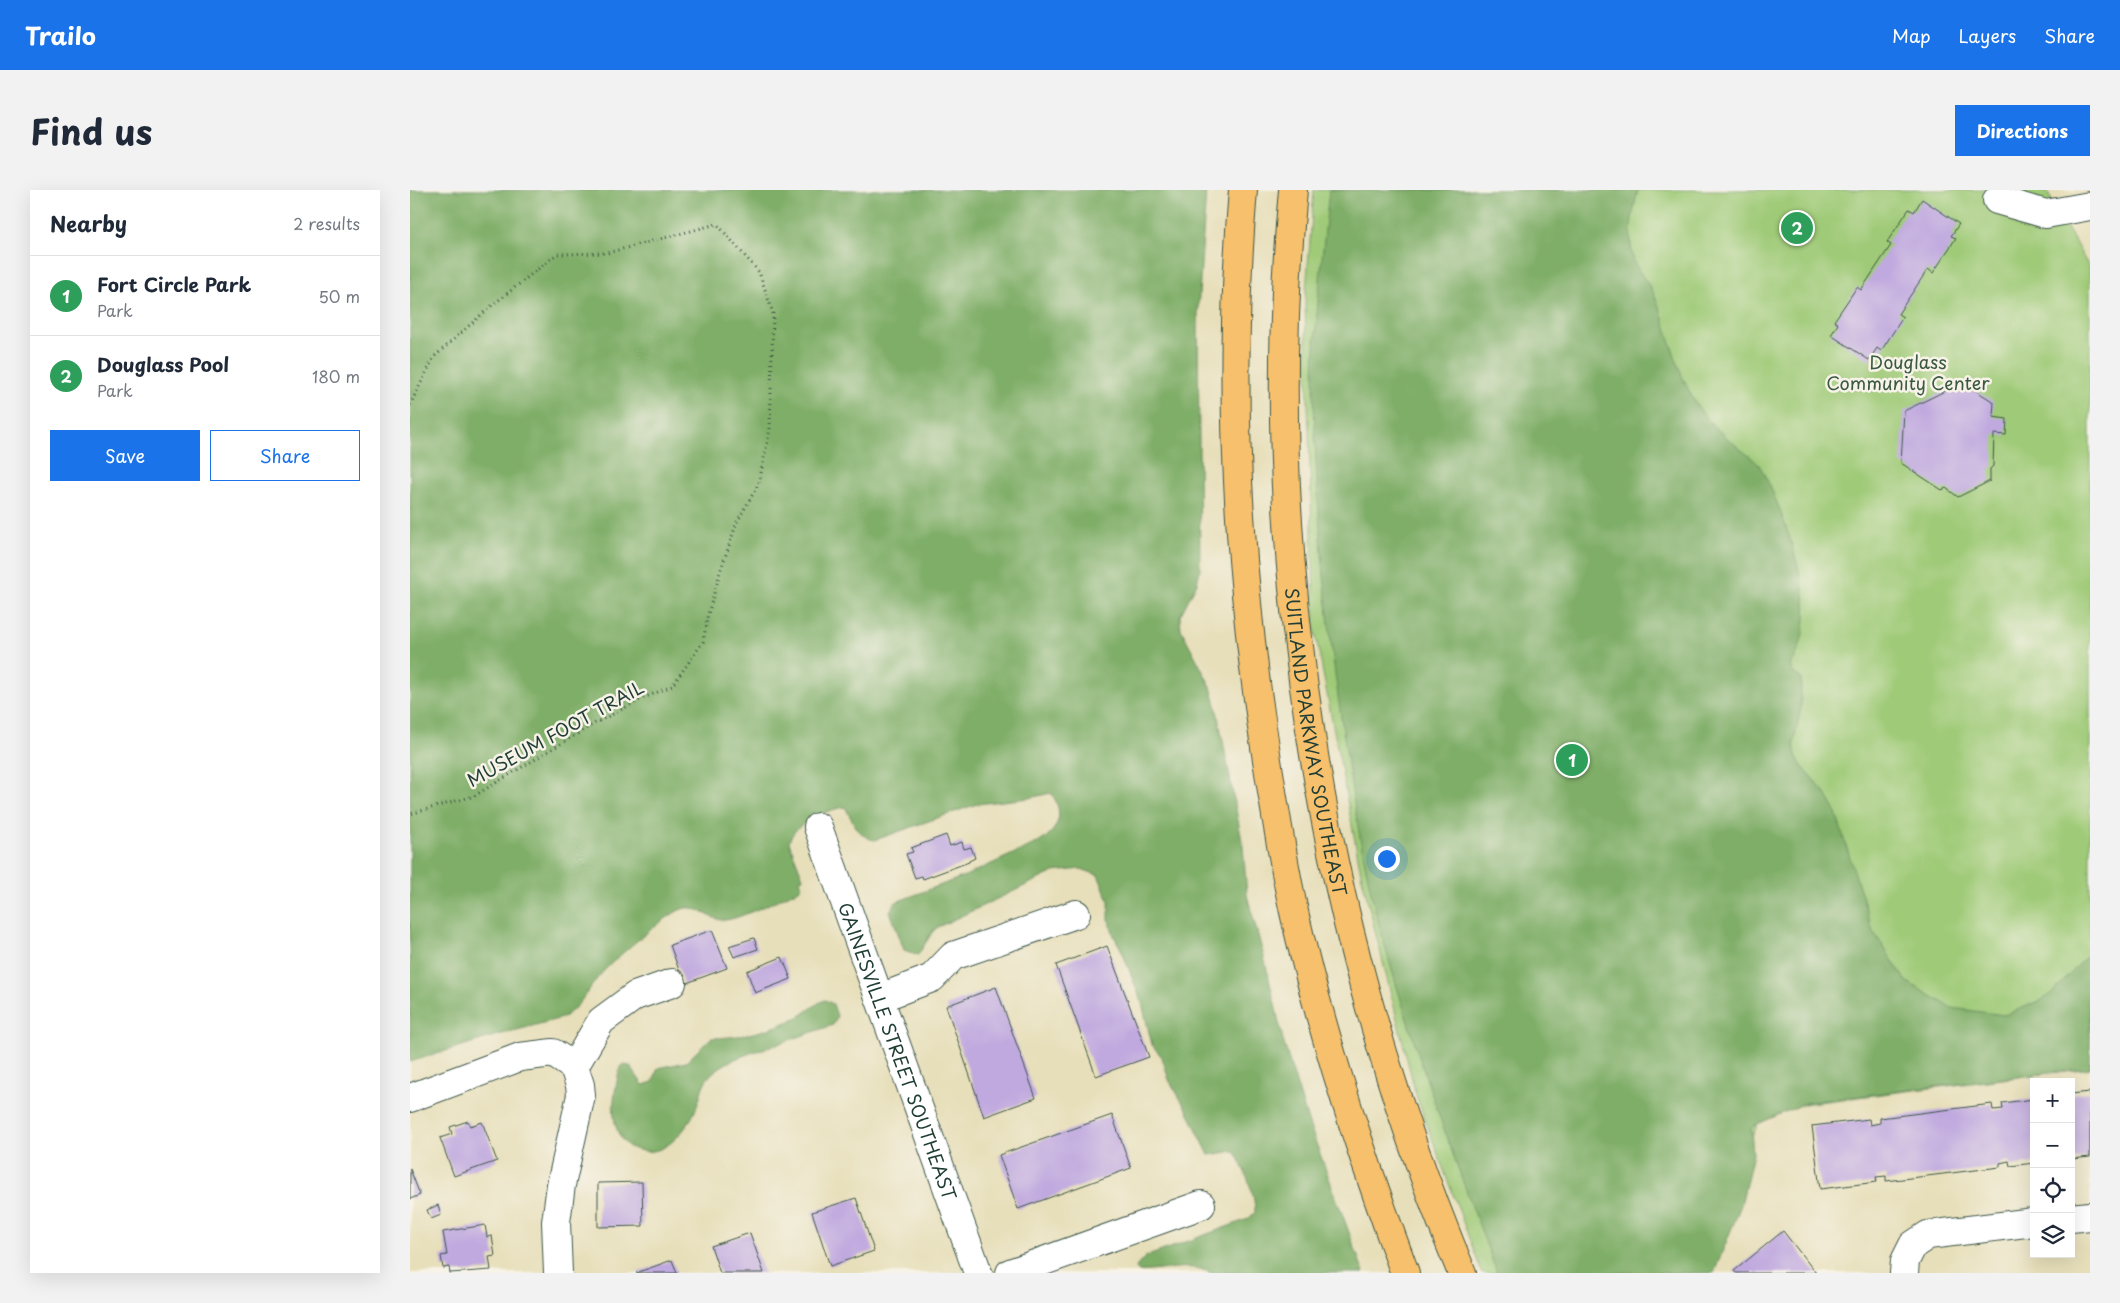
<!DOCTYPE html>
<meta charset="utf-8">
<style>
:root{--surface:#fff;--page:#f2f2f3;--text:#1f2937;--muted:#747a83;--line:#e0e1e3;--accent:#1a73e8}
body{margin:0;font-family:"Playpen Sans",sans-serif;background:var(--page);color:var(--text)}
.controls{position:absolute;right:15px;bottom:15px;display:grid;overflow:hidden;border-radius:0px;box-shadow:0 5px 20px #0002}
.controls button{width:45px;height:45px;display:grid;place-items:center;padding:0;border:0;border-bottom:1px solid var(--line);background:var(--surface);color:var(--text);font:25px sans-serif}
.you{position:absolute;left:976px;top:668px;width:18px;height:18px;margin:-12px;border:4px solid #fff;border-radius:50%;background:#1a73e8;box-shadow:0 0 0 8px #1a73e833}
.badge{display:grid;place-items:center;width:32px;height:32px;border-radius:50%;background:var(--accent);color:#fff;font-size:16px;font-weight:700}
.pin{position:absolute;translate:-50% -50%;border:2px solid #fff;box-shadow:0 1px 5px #0006}
.list{margin:0;padding:0;list-style:none}
h2{display:flex;justify-content:space-between;align-items:center;height:65px;margin:0;padding:0 20px;font-size:21px}
h2 small{font-size:16px;font-weight:400;color:var(--muted)}
.list li{display:grid;grid-template-columns:32px 1fr auto;gap:15px;align-items:center;box-sizing:border-box;height:80px;padding:0 20px;border-top:1px solid var(--line)}
.list b{display:block;font-size:19px;white-space:nowrap}
.list p{margin:0;font-size:16px;white-space:nowrap;color:var(--muted)}
.list em{font-size:16px;font-style:normal;color:var(--muted)}
.actions{display:flex;gap:10px;padding:15px 20px}
.actions a{flex:1;padding:11px 0;border:1px solid var(--accent);border-radius:0px;text-align:center;font-size:18px;color:var(--accent)}
.actions .main{background:var(--accent);color:#fff}
.icon{flex:none;width:28px;height:28px;fill:none;stroke:currentColor;stroke-width:2;stroke-linecap:round;stroke-linejoin:round}
.map{position:relative;flex:none;width:1680px;height:1083px;overflow:hidden;border-radius:0px}
header{display:flex;align-items:center;gap:30px;box-sizing:border-box;height:70px;padding:0 25px;background:var(--accent);color:#fff}
header strong{font-size:24px}
nav{display:flex;gap:28px;margin-inline-start:auto;font-size:18px}
.intro{display:flex;align-items:center;justify-content:space-between;box-sizing:border-box;height:120px;padding:0 30px}
h1{margin:0;font-size:35px}
.button{padding:12px 22px;border-radius:0px;background:var(--accent);color:#fff;font-size:18px;font-weight:700}
main{display:flex;gap:30px;padding:0 30px}
aside{flex:1;background:var(--surface);border-radius:0px;box-shadow:0 5px 20px #0002}
.map>svg:first-child{display:block}
.green{fill:#9fca77;stroke:#5f8456}
.forest{fill:#7fae68;stroke:#4f764e}
.building{fill:#c0a9df}
.lines{fill:none;stroke-linecap:round;stroke-linejoin:round}
.minor-casing{stroke:#3d5548;stroke-width:30}
.highway-casing{stroke:#3d5548;stroke-width:30}
.path{stroke:#3d5548;stroke-width:3;stroke-dasharray:1 4;stroke-linecap:butt}
.minor{stroke:#fff;stroke-width:28}
.highway{stroke:#f7c06c;stroke-width:28}
.labels{text-anchor:middle;dominant-baseline:central;stroke-width:5;stroke-linejoin:round;paint-order:stroke}
.park-label{font-size:18px;fill:#395941;stroke:#f7f3e8}
.street-label{font-size:18px;fill:#1f3d34;stroke:#f7f3e8}
</style>
<header>
<strong>Trailo</strong>
<nav><a>Map</a><a>Layers</a><a>Share</a></nav>
</header>
<div class="intro"><h1>Find us</h1><a class="button">Directions</a></div>
<main>
<aside>
<h2>Nearby<small>2 results</small></h2>
<ul class="list">
<li><span class="badge" style="background:#2e9e5b">1</span><div><b>Fort Circle Park</b><p>Park</p></div><em>50 m</em></li>
<li><span class="badge" style="background:#2e9e5b">2</span><div><b>Douglass Pool</b><p>Park</p></div><em>180 m</em></li>
</ul>
<div class="actions"><a class="main">Save</a><a>Share</a></div>
</aside>
<div class="map">
<svg width="1680" height="1083" viewBox="0 0 1680 1083">
<rect width="100%" height="100%" fill="#f7f3e8"/>
<filter id="ink" filterUnits="userSpaceOnUse"><feTurbulence type="fractalNoise" baseFrequency=".02" numOctaves="2"/><feDisplacementMap in="SourceGraphic" scale="10" xChannelSelector="R" yChannelSelector="G"/><feConvolveMatrix kernelMatrix="1 2 1 2 8 2 1 2 1" color-interpolation-filters="sRGB"/></filter>
<filter id="wash" filterUnits="userSpaceOnUse"><feTurbulence type="fractalNoise" baseFrequency=".0096" numOctaves="4" result="noise"/><feDisplacementMap in="SourceGraphic" scale="20" xChannelSelector="R" yChannelSelector="G"/><feGaussianBlur stdDeviation="1.12" result="paint"/><feColorMatrix in="noise" values="0 0 0 0 0 0 0 0 0 0 0 0 0 0 0 0 0 1.4 0 .05"/><feComposite in="paint" operator="in"/></filter>
<g filter="url(#wash)">
<rect width="100%" height="100%" fill="#e7dfba"/>
<polygon class="green" points="904,0 1636,0 1680,79 1680,878 1354,919 1283,1083 1072,1083 1006,905 952,688 905,441 895,113"/>
<g class="forest">
<path d="M0 0H796L788 121 790 380 787 393 770 426 771 439 801 497 806 515 833 656 837 705 855 771 874 854 899 934 954 1083H801C777 1071 750 1083 728 1081L726 1077 735 1067 838 1029 845 1022C846 1006 833 975 824 961L799 965 777 920 759 890 752 867 742 855 732 813 711 759 704 746 699 731V711L688 685 671 679 644 682 528 737 523 741 508 765 494 760 480 721 486 712 555 686 631 651C649 639 655 623 641 603L619 608 567 614 465 650C449 648 442 630 435 617 416 620 385 632 379 652L393 688 390 689 392 696 389 700C373 707 331 729 315 730 300 731 287 713 272 719 257 724 204 769 192 783 178 798 171 817 152 828L81 847 0 872Z"/>
<path d="M919 0H1228C1223 22 1218 41 1222 63 1224 80 1239 91 1245 106 1261 145 1266 186 1291 221 1302 236 1315 246 1329 258 1335 263 1344 269 1349 275 1367 304 1391 376 1395 411 1397 431 1392 460 1380 476L1384 484 1391 488V517L1384 553 1386 565 1391 575 1416 604 1425 620 1463 741 1496 791 1542 818 1594 825 1632 810 1643 802 1680 763V878L1398 912 1343 936 1341 939 1343 964 1331 1015 1304 1083H1087C1045 972 1004 860 972 746 955 685 945 622 936 560 917 439 905 316 904 194 904 129 913 65 919 0Z"/>
<path d="M415 810 423 814 427 826 423 835C402 842 380 850 359 857 341 863 322 868 306 880 291 892 293 900 287 916 280 936 257 966 233 961 222 959 217 957 211 948 198 926 205 901 210 877L214 875 220 876 233 895 243 892 248 878 276 872 301 848C331 848 362 840 388 827 398 822 404 814 415 810Z"/>
</g>
<g id="blocks">
<g class="building">
<polygon points="1512,9 1549,34 1541,46 1546,48 1523,83 1518,79 1488,124 1493,127 1471,161 1467,158 1459,170 1421,145 1428,134 1424,131 1447,97 1451,100 1481,55 1477,52 1499,19 1504,22"/>
<polygon points="1555,194 1584,212 1583,227 1597,229 1596,245 1584,244 1583,276 1580,279 1580,291 1548,307 1536,298 1532,300 1491,273 1494,221 1539,199 1541,200"/>
<polygon points="536,645 540,656 552,652 554,659 561,657 565,668 559,671 559,672 513,689 512,686 505,688 496,664 503,662 501,658"/>
<polygon points="302,740 317,778 274,794 260,755"/>
<polygon points="344,748 348,759 324,767 319,756"/>
<polygon points="697,756 739,867 686,886 646,775"/>
<polygon points="372,767 381,789 345,803 337,781"/>
<polygon points="586,797 626,908 574,927 536,816"/>
<polygon points="1680,902 1680,967 1661,969 1661,904"/>
<polygon points="1624,909 1624,973 1600,976 1599,971 1590,973 1590,977 1476,991 1476,986 1466,987 1467,992 1410,999 1402,936 1459,929 1460,935 1470,933 1470,928 1582,914 1583,920 1593,919 1592,913"/>
<polygon points="702,925 721,978 608,1019 589,965"/>
<polygon points="58,931 60,936 72,932 87,971 44,986 30,948 42,944 40,937"/>
<polygon points="0,979 10,1005 0,1009"/>
<polygon points="232,992 233,1036 188,1037 188,993"/>
<polygon points="446,1008 464,1061 420,1076 402,1022"/>
<polygon points="28,1015 31,1025 21,1029 17,1020"/>
<polygon points="75,1035 77,1047 82,1046 85,1066 79,1067 81,1080 40,1083 39,1077 33,1078 31,1066 37,1065 33,1042"/>
<polygon points="1373,1041 1406,1083 1326,1083 1324,1081"/>
<polygon points="340,1043 354,1083 310,1083 301,1056"/>
<polygon points="262,1070 267,1083 226,1083"/>
</g>
</g>
</g>
<g filter="url(#ink)">
<use href="#blocks" fill-opacity="0" stroke="#3d5548" stroke-width="1"/>
<g class="lines">
<g class="minor-casing">
<g id="minor">
<polyline points="1587,10 1636,24 1680,16"/>
<path id="s1" d="M408 637 568 1083"/>
<polyline points="470,808 522,788 543,766 666,724"/>
<polyline points="164,877 191,831 225,806 262,793"/>
<polyline points="0,908 110,867 143,863 164,877 170,895 171,905 151,995 146,1032 148,1083"/>
<polyline points="1661,1028 1680,1026"/>
<polyline points="600,1083 791,1015"/>
<polyline points="1494,1083 1495,1071 1503,1055 1518,1045 1624,1032"/>
</g>
</g>
<g class="highway-casing">
<g id="highway">
<path d="M833 0C817 190 827 381 857 570 865 621 873 672 884 722 912 845 951 965 995 1083"/>
<path id="s2" d="M883 0C849 365 911 745 1052 1083"/>
</g>
</g>
<polyline class="path" points="0,215 24,167 80,117 147,64 197,63 307,34 349,82 363,123 360,239 349,293 327,332 311,379 298,424 293,452 262,496 236,507 187,532 64,606 0,624"/>
<use href="#minor" class="minor"/>
<use href="#highway" class="highway"/>
</g>
</g>
<g class="labels">
<g class="park-label">
<text x="1498" y="171">Douglass<tspan x="1498" dy="21">Community Center</tspan></text>
</g>
<g class="street-label">
<text transform="translate(145 543) rotate(-29)">MUSEUM FOOT TRAIL</text>
<text stroke="none"><textPath href="#s2" startOffset="554">SUITLAND PARKWAY SOUTHEAST</textPath></text>
<text stroke="none"><textPath href="#s1" startOffset="238">GAINESVILLE STREET SOUTHEAST</textPath></text>
</g>
</g>
</svg>
<div class="controls">
<button>+</button>
<button>−</button>
<button><svg class="icon" aria-label="locate" viewBox="0 0 24 24"><circle cx="12" cy="12" r="6"/><path d="M12 2v4M12 18v4M2 12h4M18 12h4"/></svg></button>
<button><svg class="icon" aria-label="layers" viewBox="0 0 24 24"><path d="M12 4l9 5-9 5-9-5zM3 14l9 5 9-5"/></svg></button>
</div>
<div class="you"></div>
<div class="pin badge" style="left:1162px;top:570px;background:#2e9e5b">1</div>
<div class="pin badge" style="left:1387px;top:38px;background:#2e9e5b">2</div>
</div>
</main>
